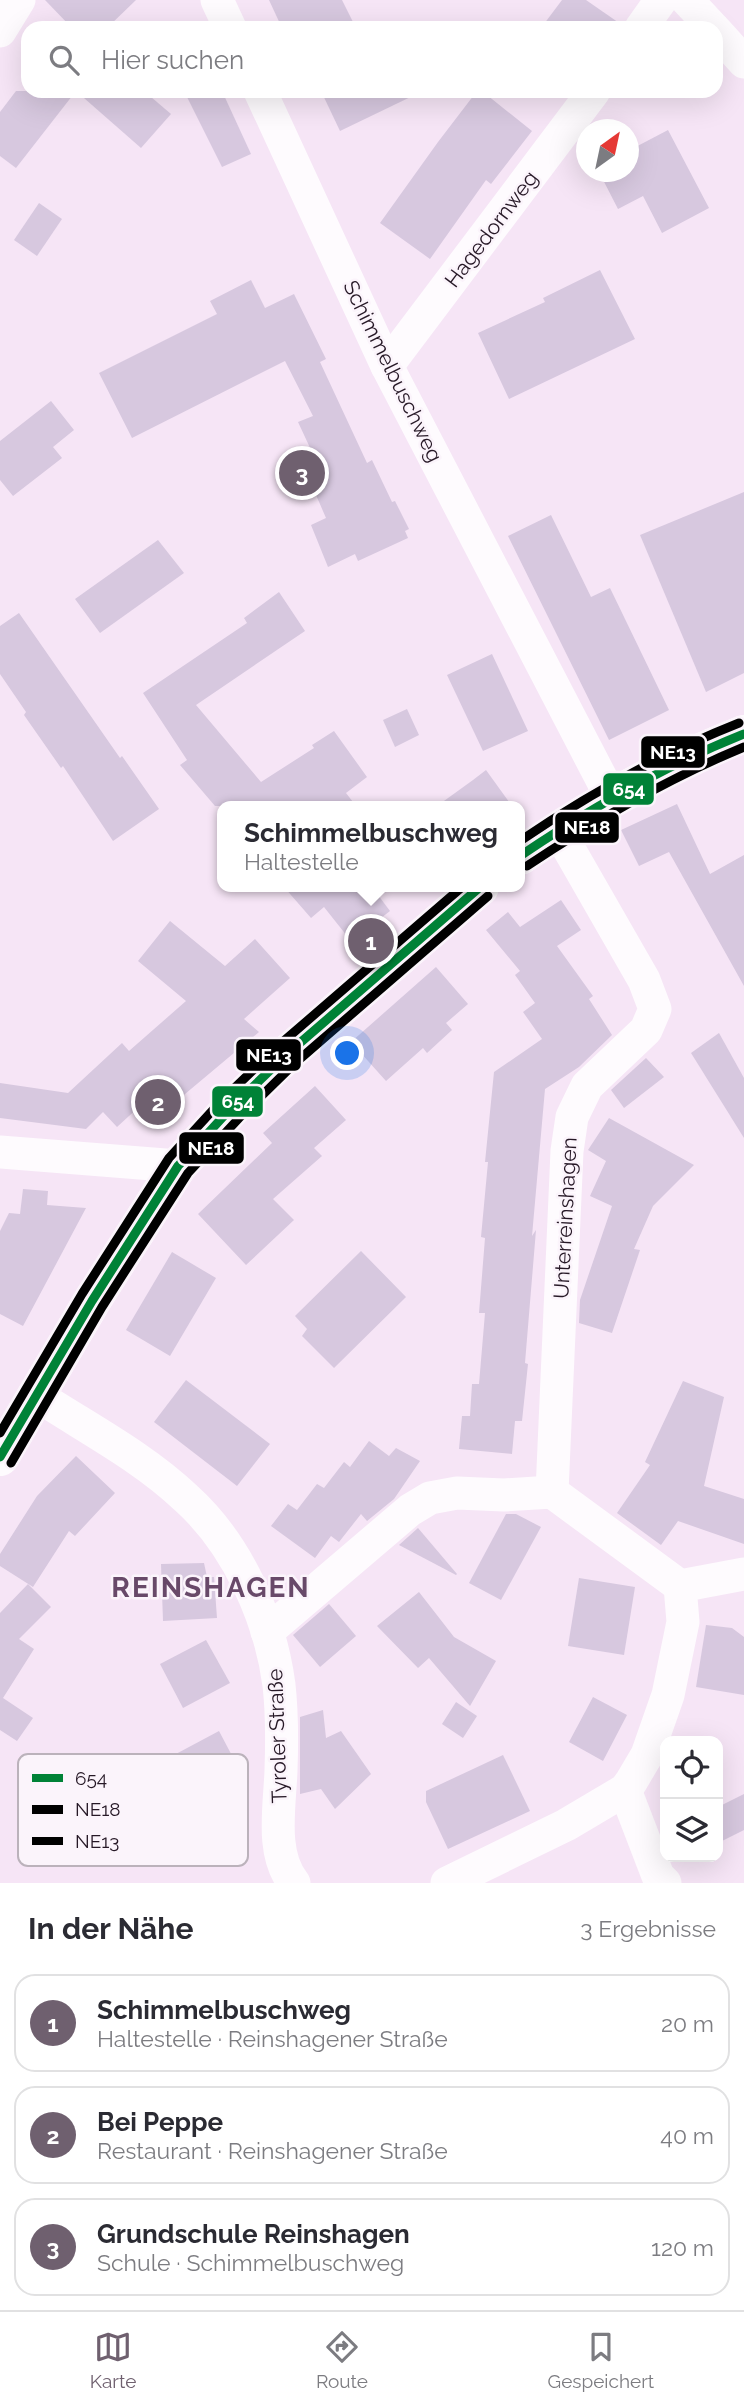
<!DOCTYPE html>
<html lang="de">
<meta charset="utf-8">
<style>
:root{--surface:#fff;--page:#f2f2f3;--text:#2b2b33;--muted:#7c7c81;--line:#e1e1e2;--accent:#6f606f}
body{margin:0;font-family:Raleway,sans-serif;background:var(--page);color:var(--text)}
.controls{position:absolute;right:21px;bottom:21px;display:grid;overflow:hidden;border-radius:14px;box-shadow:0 7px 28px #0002}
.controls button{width:63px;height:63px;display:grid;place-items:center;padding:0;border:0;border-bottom:2px solid var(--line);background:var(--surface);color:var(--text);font:35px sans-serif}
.compass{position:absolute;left:576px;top:119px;width:63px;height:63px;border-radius:50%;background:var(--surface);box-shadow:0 7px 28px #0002;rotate:33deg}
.you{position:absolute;left:348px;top:1054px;width:24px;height:24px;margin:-18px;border:5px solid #fff;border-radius:50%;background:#1a73e8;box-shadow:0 0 0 10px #1a73e833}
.badge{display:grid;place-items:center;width:46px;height:46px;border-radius:50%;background:var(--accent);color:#fff;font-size:23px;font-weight:700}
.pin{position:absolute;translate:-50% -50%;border:4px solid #fff;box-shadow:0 2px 7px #0006}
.popup{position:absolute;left:217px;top:801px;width:308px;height:91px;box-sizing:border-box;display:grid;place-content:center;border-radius:14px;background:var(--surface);filter:drop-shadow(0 2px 5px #0005);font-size:23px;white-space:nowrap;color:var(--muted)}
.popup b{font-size:26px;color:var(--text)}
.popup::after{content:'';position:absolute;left:50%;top:100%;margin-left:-14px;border:14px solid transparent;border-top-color:var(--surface)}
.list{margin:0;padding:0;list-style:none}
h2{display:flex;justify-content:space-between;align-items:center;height:91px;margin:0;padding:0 28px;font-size:30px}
h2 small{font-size:23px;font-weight:400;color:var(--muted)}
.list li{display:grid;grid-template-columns:46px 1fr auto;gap:21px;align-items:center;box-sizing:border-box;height:98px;margin:0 14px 14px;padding:0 14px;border:2px solid var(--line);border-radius:21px}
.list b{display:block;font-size:26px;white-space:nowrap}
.list p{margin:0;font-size:23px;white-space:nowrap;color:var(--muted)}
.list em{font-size:23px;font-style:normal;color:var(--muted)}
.icon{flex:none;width:38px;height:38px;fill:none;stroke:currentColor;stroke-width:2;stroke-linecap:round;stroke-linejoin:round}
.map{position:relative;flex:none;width:744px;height:1883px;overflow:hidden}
.search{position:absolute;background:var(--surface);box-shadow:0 7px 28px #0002;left:21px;right:21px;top:21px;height:77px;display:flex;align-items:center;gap:18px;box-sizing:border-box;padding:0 24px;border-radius:21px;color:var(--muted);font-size:26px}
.sheet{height:427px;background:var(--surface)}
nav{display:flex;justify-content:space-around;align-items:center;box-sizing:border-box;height:98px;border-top:2px solid var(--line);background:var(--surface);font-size:19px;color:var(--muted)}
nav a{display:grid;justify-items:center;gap:4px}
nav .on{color:var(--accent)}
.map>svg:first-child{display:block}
.building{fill:#d7c8df}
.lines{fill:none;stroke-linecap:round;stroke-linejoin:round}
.minor{stroke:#fefbfe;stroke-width:33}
.secondary{stroke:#fefbfe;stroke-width:38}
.bus-1-casing{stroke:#fbf4fb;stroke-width:14}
.bus-2-casing{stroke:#fbf4fb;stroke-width:14}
.bus-3-casing{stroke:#fbf4fb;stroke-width:14}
.bus-1{stroke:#008237;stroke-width:9}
.bus-2{stroke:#000;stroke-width:9}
.bus-3{stroke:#000;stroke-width:9}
.labels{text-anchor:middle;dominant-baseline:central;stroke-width:5;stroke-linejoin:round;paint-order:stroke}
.street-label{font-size:21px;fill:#261826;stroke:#fbf4fb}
.district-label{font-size:28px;font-weight:bold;letter-spacing:2px;fill:#684969;stroke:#fbf4fb}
.key{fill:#fbf4fb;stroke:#bbb2bb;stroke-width:2}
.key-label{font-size:19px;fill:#261826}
.line-badge{stroke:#fbf4fb;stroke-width:2.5}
.badge-label{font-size:19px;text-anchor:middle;font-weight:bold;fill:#fff}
</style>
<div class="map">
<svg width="744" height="1883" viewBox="0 0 744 1883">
<rect width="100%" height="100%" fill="#f6e5f6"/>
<g class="building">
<polygon points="45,0 136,0 107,28 72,28"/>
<polygon points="269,0 342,0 356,28 282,28"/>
<polygon points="562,0 586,0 622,25 622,28 541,28"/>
<polygon points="16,91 76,91 16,168 0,156 0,112"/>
<polygon points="76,91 144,91 171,114 141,148"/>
<polygon points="184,91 222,91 251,154 222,167"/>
<polygon points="321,91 423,91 340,131"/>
<polygon points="477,91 482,91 532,131 491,184 486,180 430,259 380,223 438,142"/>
<polygon points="668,130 709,208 662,233 643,196 618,209 599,172 628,172 628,151"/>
<polygon points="39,203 62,219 37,256 14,240"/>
<polygon points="600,270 635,339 509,399 478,333 545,302 543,298"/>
<polygon points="251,280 265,308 294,294 326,359 320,362 367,463 372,460 392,502 395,501 409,529 405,531 408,538 358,561 355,554 328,567 311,525 326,518 313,488 326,482 298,422 313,416 285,361 132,438 99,373 217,314 210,301"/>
<polygon points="51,401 74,430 53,447 62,458 13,496 0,480 0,441"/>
<polygon points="744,492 744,673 706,692 640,535"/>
<polygon points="551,515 591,597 610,588 669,710 609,740 508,536"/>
<polygon points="158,540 184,573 100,633 75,599"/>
<polygon points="279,592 305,631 196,705 261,782 314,748 312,745 334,731 367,777 346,793 356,806 215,806 180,765 187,760 143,693 247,623 244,618"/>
<polygon points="19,613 120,758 122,756 159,809 113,841 63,766 61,768 24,715 26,712 0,674 0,626"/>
<polygon points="492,654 528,731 483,751 447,675"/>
<polygon points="407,709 419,735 395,747 383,720"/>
<polygon points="486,770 512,806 437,806 473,780"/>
<polygon points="677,804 710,874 744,855 744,986 669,852 639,866 621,830"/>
<polygon points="284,887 372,887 390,911 351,941 324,907 311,918"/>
<polygon points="561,900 581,930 557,946 593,996 589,999 612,1035 579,1067 545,1089 532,1236 536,1230 525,1363 528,1364 522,1421 515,1421 512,1454 459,1449 462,1416 470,1416 472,1384 479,1384 485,1313 479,1313 485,1238 481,1237 488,1162 485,1162 494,1072 542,1039 523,1012 535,1003 515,975 520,971 486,930 508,912 520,927"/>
<polygon points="170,921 225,966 255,939 290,978 244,1019 259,1032 154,1120 141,1105 117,1127 103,1112 86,1129 0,1118 0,1083 68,1093 122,1043 129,1051 186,1001 138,961"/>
<polygon points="436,967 468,1004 446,1023 452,1030 427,1053 423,1048 386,1081 351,1042"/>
<polygon points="719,1033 744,1078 744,1138 691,1053"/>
<polygon points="646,1058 664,1077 624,1108 611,1090"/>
<polygon points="315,1086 346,1120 314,1148 322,1156 273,1199 294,1220 246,1265 198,1214 272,1143 263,1133"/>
<polygon points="609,1118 694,1165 653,1206 634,1249 640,1250 612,1333 579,1323 580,1300 612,1206 590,1196 606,1161 588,1150"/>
<polygon points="23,1189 48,1191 47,1205 86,1208 23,1326 0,1314 0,1231 9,1213 20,1214"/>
<polygon points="361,1251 406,1297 334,1368 302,1336 307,1329 295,1316"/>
<polygon points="172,1252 216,1278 170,1356 126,1330"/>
<polygon points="186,1380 270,1444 237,1486 154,1422"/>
<polygon points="683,1381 724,1397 704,1486 744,1499 744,1544 678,1521 661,1545 617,1513 650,1465 645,1462"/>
<polygon points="369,1441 389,1456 396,1448 420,1461 394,1499 367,1521 361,1514 339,1542 331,1536 315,1558 271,1526 288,1504 297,1510 317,1484 324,1488 344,1462 350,1467"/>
<polygon points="76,1456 115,1493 75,1536 69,1531 33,1587 0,1566 0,1554 37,1496"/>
<polygon points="506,1514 516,1514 541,1527 501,1600 469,1583"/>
<polygon points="418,1528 457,1574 456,1575 399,1545"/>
<polygon points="204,1563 207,1577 214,1577 217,1618 163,1621 161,1564"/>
<polygon points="579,1578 635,1587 624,1655 568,1646"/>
<polygon points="28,1584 51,1607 19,1639 34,1649 3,1698 33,1718 17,1741 0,1730 0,1613"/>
<polygon points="419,1592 454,1637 496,1661 470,1706 429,1658 418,1668 377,1626"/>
<polygon points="329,1604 356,1636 320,1667 293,1635"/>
<polygon points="706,1625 732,1628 744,1637 744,1695 696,1687"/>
<polygon points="206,1640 230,1683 183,1708 160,1664"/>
<polygon points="593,1697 627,1715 603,1761 569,1742"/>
<polygon points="456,1702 477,1716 463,1738 442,1724"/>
<polygon points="323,1710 326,1738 341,1731 371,1774 335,1809 321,1789 300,1794 300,1717"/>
<polygon points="219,1731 238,1767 233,1770 244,1793 204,1814 174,1755"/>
<polygon points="503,1755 530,1811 448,1849 426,1802 426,1791"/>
<polygon points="744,1794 744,1830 718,1843 718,1807"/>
</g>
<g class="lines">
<g class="minor">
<polyline points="217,0 230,28"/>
<polyline points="687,0 713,28"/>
<polyline points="641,28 661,0"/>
<polyline points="0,31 19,0"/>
<polyline points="716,31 744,62"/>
<polyline points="260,91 387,366 611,797"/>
<polyline points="387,366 594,91"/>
<polyline points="0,1152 178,1166"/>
<path d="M38 1396C87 1428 143 1457 186 1498 237 1544 270 1617 279 1685 282 1712 282 1742 281 1770 280 1805 270 1854 294 1883"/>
<polyline points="680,1586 744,1574"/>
<polyline points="267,1632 410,1510 430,1498 457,1493 504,1495 552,1492 567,1151 572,1117 587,1086 646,1030 655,1009 644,980 558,830"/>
<polyline points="625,1790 658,1876 665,1883"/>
<polyline points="447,1883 566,1825 625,1790 631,1782 647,1755 668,1695 683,1622 680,1586 552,1492"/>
</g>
<g class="secondary">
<path d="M520 856C591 807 663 765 744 734"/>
<polyline points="0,1457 92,1301 178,1166 232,1107 286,1055 480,887"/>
</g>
<g class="bus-1-casing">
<g id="bus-1">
<path d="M520 856C591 808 664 766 744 734"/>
<polyline points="0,1457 92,1301 178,1166 232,1107 286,1055 480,887"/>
</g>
</g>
<g class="bus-2-casing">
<g id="bus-2">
<path d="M527 866C596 820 667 779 744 747"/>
<polyline points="11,1463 102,1307 188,1173 241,1116 294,1064 488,896"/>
</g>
</g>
<g class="bus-3-casing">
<g id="bus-3">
<path d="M520 841C589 794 661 754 739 723"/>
<polyline points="0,1433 82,1294 169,1158 223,1099 278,1046 462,887"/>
</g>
</g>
<use href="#bus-1" class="bus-1"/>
<use href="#bus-2" class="bus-2"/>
<use href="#bus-3" class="bus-3"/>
</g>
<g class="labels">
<g class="street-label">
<text transform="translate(491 229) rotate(-53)">Hagedornweg</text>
<text transform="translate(393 371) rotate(64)">Schimmelbuschweg</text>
<text transform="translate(565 1218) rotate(-87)">Unterreinshagen</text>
<text transform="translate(277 1736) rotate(-92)">Tyroler Straße</text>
</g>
<g class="district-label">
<text x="211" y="1587">REINSHAGEN</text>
</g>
</g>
<rect x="18" y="1754" width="230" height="112" rx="10" class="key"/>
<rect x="32" y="1774" width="31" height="8" fill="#008237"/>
<rect x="32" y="1805" width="31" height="9" fill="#000"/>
<rect x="32" y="1837" width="31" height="8" fill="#000"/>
<g class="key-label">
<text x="75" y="1785">654</text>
<text x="75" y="1816">NE18</text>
<text x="75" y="1848">NE13</text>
</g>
<g class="line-badge">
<rect x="640" y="735" width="66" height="34" rx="7" fill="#000"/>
<rect x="602" y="772" width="53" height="34" rx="7" fill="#008237"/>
<rect x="554" y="811" width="66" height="33" rx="7" fill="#000"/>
<rect x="235" y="1038" width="67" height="34" rx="7" fill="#000"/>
<rect x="211" y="1085" width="53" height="33" rx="7" fill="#008237"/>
<rect x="178" y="1131" width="67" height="34" rx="7" fill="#000"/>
</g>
<g class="badge-label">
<text x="673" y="759">NE13</text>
<text x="629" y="796">654</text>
<text x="587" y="834">NE18</text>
<text x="269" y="1062">NE13</text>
<text x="238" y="1108">654</text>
<text x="211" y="1155">NE18</text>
</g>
</svg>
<div class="controls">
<button><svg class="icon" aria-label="locate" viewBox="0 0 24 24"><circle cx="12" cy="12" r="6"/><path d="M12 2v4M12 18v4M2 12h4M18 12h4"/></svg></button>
<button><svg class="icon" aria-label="layers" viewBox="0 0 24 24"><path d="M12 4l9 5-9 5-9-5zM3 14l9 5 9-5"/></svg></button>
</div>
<svg class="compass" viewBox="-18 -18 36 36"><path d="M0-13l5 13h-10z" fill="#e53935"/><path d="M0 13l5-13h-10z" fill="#7c7c81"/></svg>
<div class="you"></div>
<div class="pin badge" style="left:371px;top:941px">1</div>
<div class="popup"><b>Schimmelbuschweg</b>Haltestelle</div>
<div class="pin badge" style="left:158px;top:1102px">2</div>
<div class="pin badge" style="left:302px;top:473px">3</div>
<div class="search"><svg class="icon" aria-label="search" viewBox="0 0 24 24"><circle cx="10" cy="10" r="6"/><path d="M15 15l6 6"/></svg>Hier suchen</div>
</div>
<section class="sheet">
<h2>In der Nähe<small>3 Ergebnisse</small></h2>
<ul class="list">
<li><span class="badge">1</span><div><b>Schimmelbuschweg</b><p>Haltestelle · Reinshagener Straße</p></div><em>20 m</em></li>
<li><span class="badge">2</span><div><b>Bei Peppe</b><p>Restaurant · Reinshagener Straße</p></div><em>40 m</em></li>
<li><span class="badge">3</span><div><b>Grundschule Reinshagen</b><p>Schule · Schimmelbuschweg</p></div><em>120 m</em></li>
</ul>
</section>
<nav>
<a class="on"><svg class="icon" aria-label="map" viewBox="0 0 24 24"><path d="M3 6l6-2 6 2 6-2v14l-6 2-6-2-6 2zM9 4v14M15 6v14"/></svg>Karte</a>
<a><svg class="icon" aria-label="directions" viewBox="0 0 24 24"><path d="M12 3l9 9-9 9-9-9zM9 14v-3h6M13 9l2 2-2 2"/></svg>Route</a>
<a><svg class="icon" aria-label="saved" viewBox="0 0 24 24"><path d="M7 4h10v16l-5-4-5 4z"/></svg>Gespeichert</a>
</nav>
